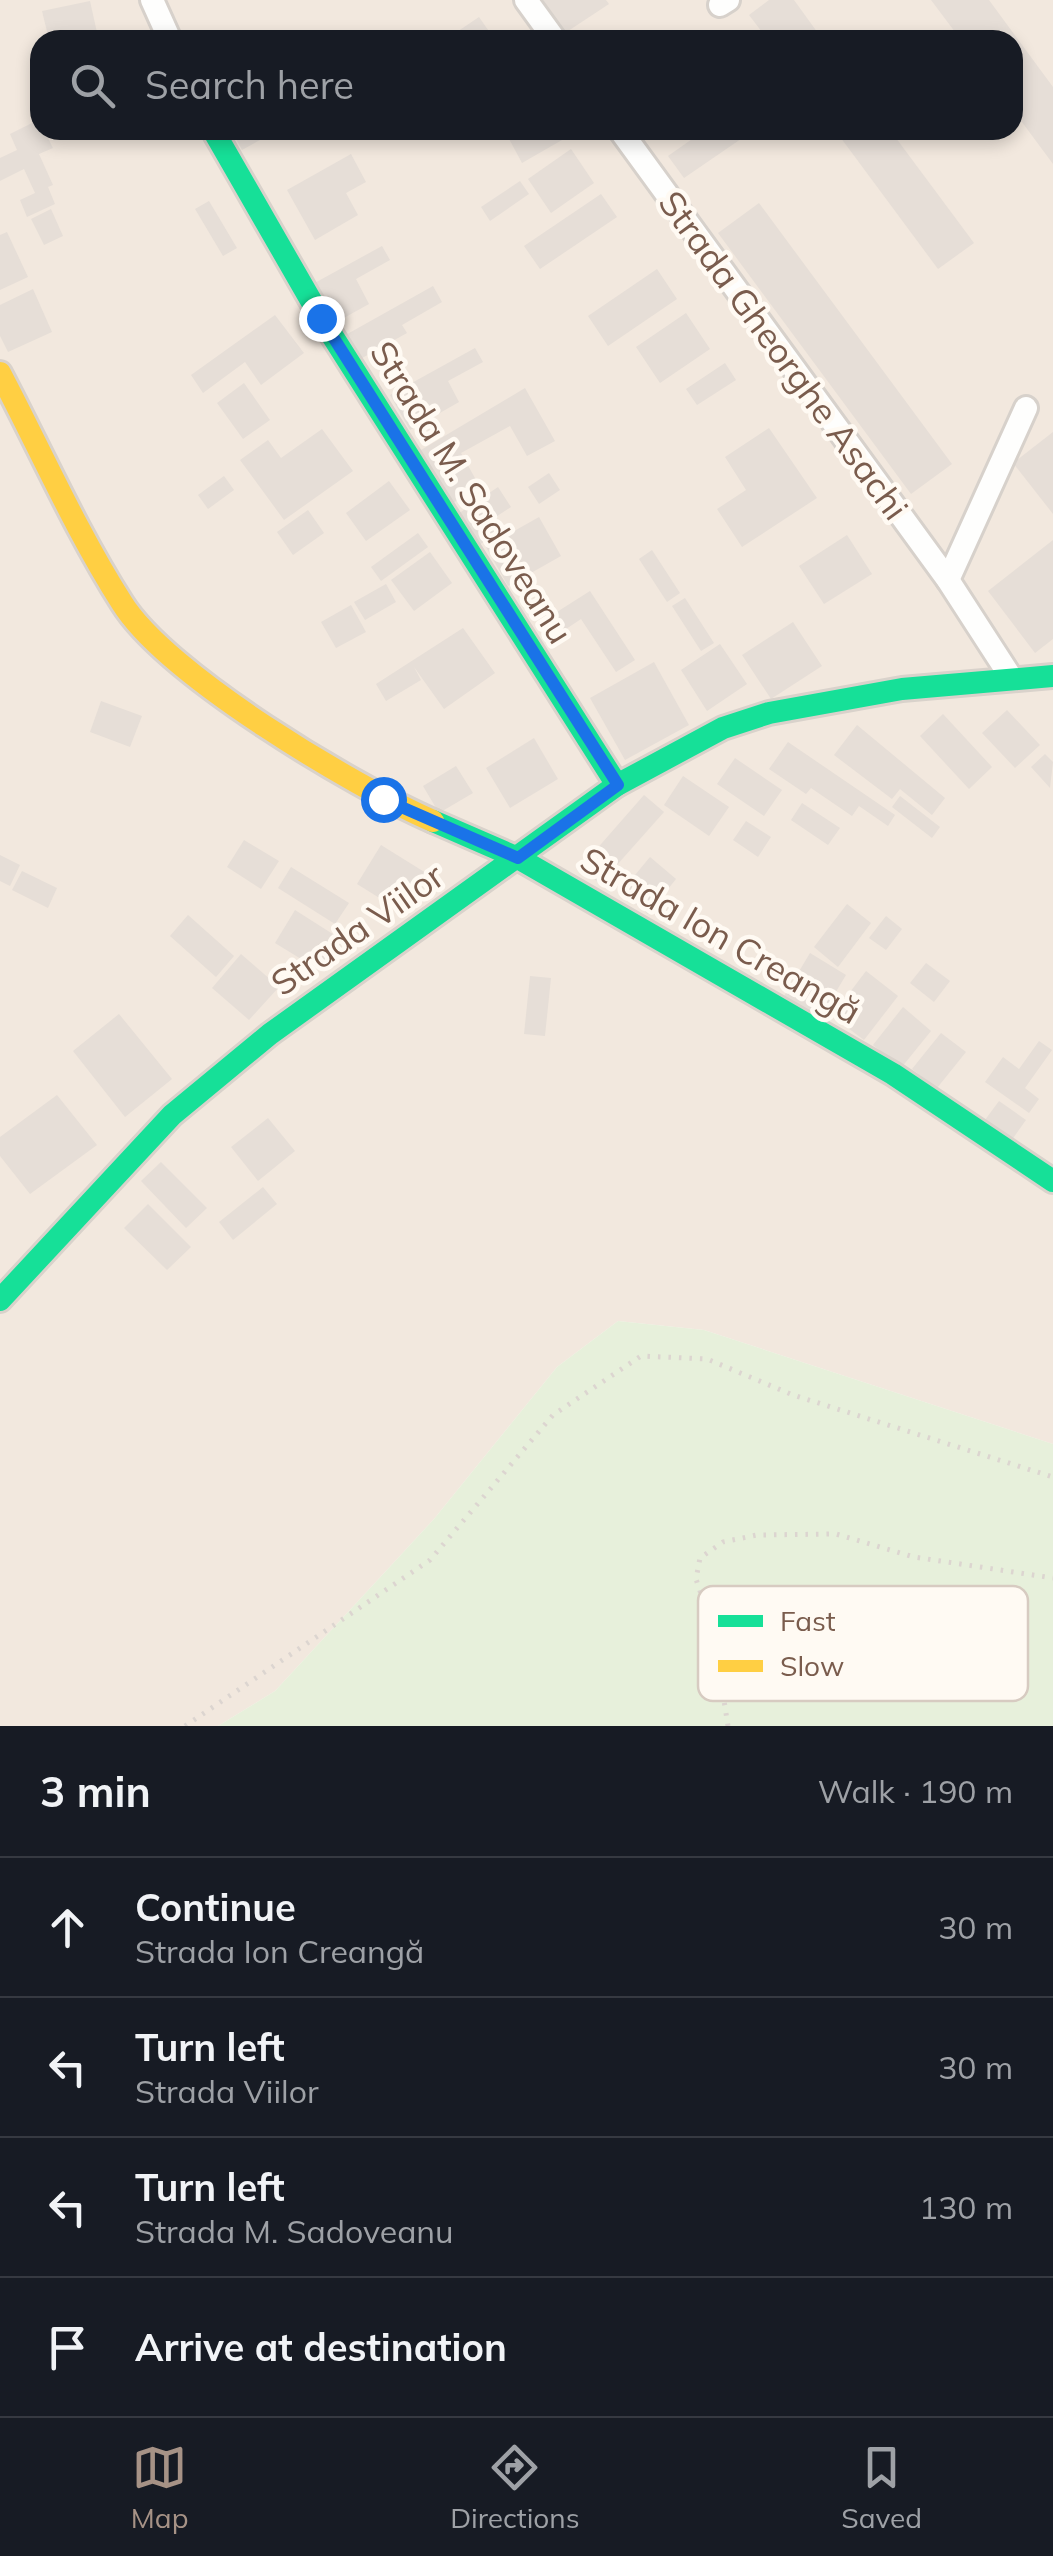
<!DOCTYPE html>
<meta charset="utf-8">
<style>
:root{--surface:#171b24;--page:#242831;--text:#f1f3f6;--muted:#9ea1a6;--line:#363941;--accent:#a69286}
body{margin:0;font-family:Mulish,sans-serif;background:var(--page);color:var(--text)}
.stop{position:absolute;width:30px;height:30px;margin:-22px;border:8px solid #1a73e8;border-radius:50%;background:#fff}
.stop.end{background:#1a73e8;border-color:#fff;box-shadow:0 2px 10px #0008}
.list{margin:0;padding:0;list-style:none}
h2{display:flex;justify-content:space-between;align-items:center;height:130px;margin:0;padding:0 40px;font-size:42px}
h2 small{font-size:32px;font-weight:400;color:var(--muted)}
.list li{display:grid;grid-template-columns:65px 1fr auto;gap:30px;align-items:center;box-sizing:border-box;height:140px;padding:0 40px;border-top:2px solid var(--line)}
.list b{display:block;font-size:38px;white-space:nowrap}
.list p{margin:0;font-size:32px;white-space:nowrap;color:var(--muted)}
.list em{font-size:32px;font-style:normal;color:var(--muted)}
.icon{flex:none;width:55px;height:55px;fill:none;stroke:currentColor;stroke-width:2;stroke-linecap:round;stroke-linejoin:round}
.map{position:relative;flex:none;width:1053px;height:1726px;overflow:hidden}
.search{position:absolute;background:var(--surface);box-shadow:0 5px 15px #0003;left:30px;right:30px;top:30px;height:110px;display:flex;align-items:center;gap:25px;box-sizing:border-box;padding:0 35px;border-radius:30px;color:var(--muted);font-size:38px}
.sheet{height:690px;background:var(--surface)}
nav{display:flex;justify-content:space-around;align-items:center;box-sizing:border-box;height:140px;border-top:2px solid var(--line);background:var(--surface);font-size:28px;color:var(--muted)}
nav a{display:grid;justify-items:center;gap:5px}
nav .on{color:var(--accent)}
.map>svg:first-child{display:block}
.residential{fill:#f2e8de;fill-rule:evenodd}
.green{fill:#e7f0db}
.building{fill:#e6ded7}
.lines{fill:none;stroke-linecap:round;stroke-linejoin:round}
.street-casing{stroke:#d7d1cb;stroke-width:28}
.fast-casing{stroke:#d9d2cb;stroke-width:28}
.slow-casing{stroke:#d9d2cb;stroke-width:28}
.path{stroke:#dcd5d0;stroke-width:5;stroke-dasharray:2.5 8;stroke-linecap:butt}
.street{stroke:#fefefd;stroke-width:22}
.fast{stroke:#16e098;stroke-width:22}
.slow{stroke:#ffcf43;stroke-width:22}
.route{stroke:#1a73e8;stroke-width:12}
.labels{text-anchor:middle;dominant-baseline:central;stroke-width:9;stroke-linejoin:round;paint-order:stroke}
.street-label{font-size:35px;fill:#7a5c4d;stroke:#fffaf3}
.key{fill:#fffaf3;stroke:#d7cbc1;stroke-width:2.5}
.key-label{font-size:28px;fill:#7a5c4d}
</style>
<div class="map">
<svg width="1053" height="1726" viewBox="0 0 1053 1726">
<rect width="100%" height="100%" fill="#f9f5f0"/>
<path class="residential" d="M0 0H1053V1444L704 1330 618 1321 557 1367 434 1519 275 1691 218 1726H0ZM40 40H1013V130H40Z"/>
<polygon class="green" points="618,1321 704,1330 1053,1444 1053,1726 218,1726 275,1691 434,1519 557,1367"/>
<g class="building">
<polygon points="543,0 606,0 609,4 565,33"/>
<polygon points="769,0 794,0 823,40 768,40 749,15"/>
<polygon points="931,0 989,0 1053,87 1053,164 1013,110 1013,40 961,40"/>
<polygon points="90,1 98,37 49,40 42,11"/>
<polygon points="479,17 495,40 445,40"/>
<polygon points="40,119 40,130 44,130 53,148 39,154 53,185 48,187 55,204 27,217 20,200 35,193 24,169 0,181 0,158 17,150 10,134"/>
<polygon points="231,130 278,130 242,150"/>
<polygon points="522,130 556,130 562,140 522,163 508,137"/>
<polygon points="705,130 754,130 684,178 668,156"/>
<polygon points="835,130 890,130 974,243 938,269"/>
<polygon points="571,149 594,183 551,213 528,179"/>
<polygon points="351,154 366,182 346,193 358,215 315,240 287,190"/>
<polygon points="520,181 529,194 490,221 481,207"/>
<polygon points="601,194 617,217 540,269 524,246"/>
<polygon points="209,201 237,248 223,256 195,209"/>
<polygon points="759,203 952,464 911,494 718,233"/>
<polygon points="51,209 63,236 44,245 31,219"/>
<polygon points="7,232 28,277 0,290 0,235"/>
<polygon points="382,246 390,260 356,279 369,304 333,324 311,285"/>
<polygon points="657,269 677,299 608,346 588,316"/>
<polygon points="433,286 442,302 402,325 407,333 355,362 342,337"/>
<polygon points="33,289 52,332 8,352 0,336 0,305"/>
<polygon points="686,313 710,349 660,383 636,347"/>
<polygon points="275,315 304,353 261,385 245,362 203,393 191,375"/>
<polygon points="475,348 483,362 448,381 459,402 410,430 390,395"/>
<polygon points="725,363 736,380 697,405 686,389"/>
<polygon points="244,383 270,420 243,439 217,403"/>
<polygon points="525,388 555,441 527,456 510,426 461,453 480,487 451,504 421,450"/>
<polygon points="769,428 817,498 742,547 717,509 746,490 725,457"/>
<polygon points="322,429 353,471 284,520 240,460 268,440 281,458"/>
<polygon points="1053,432 1053,514 1013,463"/>
<polygon points="549,473 560,490 539,504 528,487"/>
<polygon points="224,476 234,490 208,509 198,495"/>
<polygon points="389,481 410,510 366,541 346,513"/>
<polygon points="498,487 511,507 488,522 496,534 479,545 458,514"/>
<polygon points="308,510 324,533 293,555 277,532"/>
<polygon points="539,517 561,556 508,586 486,547"/>
<polygon points="418,533 428,547 381,581 371,567"/>
<polygon points="847,535 872,574 824,604 799,566"/>
<polygon points="1053,540 1053,639 1035,653 988,591"/>
<polygon points="652,550 680,593 667,602 639,559"/>
<polygon points="430,552 452,583 414,611 391,580"/>
<polygon points="386,584 396,602 365,620 354,602"/>
<polygon points="590,591 635,660 616,672 581,619 560,633 549,617"/>
<polygon points="685,598 714,643 701,651 672,606"/>
<polygon points="351,605 366,632 336,648 321,622"/>
<polygon points="793,622 822,666 771,699 742,655"/>
<polygon points="463,628 495,673 444,709 414,667 421,680 386,701 376,684"/>
<polygon points="720,644 747,684 707,711 681,670"/>
<polygon points="654,662 689,725 625,760 590,698"/>
<polygon points="101,701 142,716 130,747 90,732"/>
<polygon points="1007,710 1040,745 1015,768 982,733"/>
<polygon points="943,714 992,767 969,789 920,736"/>
<polygon points="857,725 945,798 932,815 900,789 892,799 834,755"/>
<polygon points="534,738 558,779 510,808 486,768"/>
<polygon points="788,742 895,815 888,826 859,806 852,816 811,788 806,794 769,769"/>
<polygon points="1045,754 1053,762 1050,788 1031,767"/>
<polygon points="735,758 782,790 764,816 717,784"/>
<polygon points="456,766 473,793 439,813 423,786"/>
<polygon points="683,776 729,807 709,836 664,805"/>
<polygon points="644,795 664,812 600,884 581,867"/>
<polygon points="900,796 940,827 932,838 892,807"/>
<polygon points="802,803 840,828 828,845 791,820"/>
<polygon points="746,821 771,837 758,857 733,840"/>
<polygon points="244,840 279,861 261,889 227,867"/>
<polygon points="381,845 426,873 402,912 357,884"/>
<polygon points="0,855 20,865 10,886 0,881"/>
<polygon points="650,857 676,879 648,914 621,892"/>
<polygon points="291,867 349,903 335,924 278,888"/>
<polygon points="22,871 57,888 48,908 12,890"/>
<polygon points="847,904 871,923 838,967 814,947"/>
<polygon points="295,910 339,938 319,970 275,943"/>
<polygon points="188,915 234,956 216,977 170,936"/>
<polygon points="886,916 902,929 886,950 869,938"/>
<polygon points="810,953 846,975 819,1020 783,998"/>
<polygon points="241,954 279,987 249,1020 212,988"/>
<polygon points="926,963 950,981 934,1002 910,983"/>
<polygon points="866,971 898,996 864,1040 832,1016"/>
<polygon points="530,976 551,978 545,1036 524,1034"/>
<polygon points="903,1007 931,1031 901,1068 873,1045"/>
<polygon points="119,1014 172,1079 125,1117 73,1051"/>
<polygon points="941,1033 966,1052 937,1088 912,1069"/>
<polygon points="1039,1041 1052,1050 1025,1088 1039,1099 1029,1113 985,1082 1003,1057 1019,1069"/>
<polygon points="57,1095 97,1145 30,1194 0,1156 0,1137"/>
<polygon points="999,1101 1026,1120 1009,1144 982,1124"/>
<polygon points="268,1118 295,1151 258,1181 231,1147"/>
<polygon points="161,1162 207,1208 186,1228 141,1181"/>
<polygon points="263,1187 277,1204 233,1240 219,1222"/>
<polygon points="148,1204 191,1247 167,1270 124,1228"/>
</g>
<g class="lines">
<g class="street-casing">
<g id="street">
<polyline points="152,0 170,40"/>
<polyline points="526,0 555,40"/>
<polyline points="720,5 728,0"/>
<polyline points="620,130 948,580 1012,679"/>
<polyline points="948,580 1026,408"/>
</g>
</g>
<g class="fast-casing">
<g id="fast">
<polyline points="213,130 321,318 617,785"/>
<polyline points="433,821 518,858 893,1074 1053,1181"/>
<polyline points="0,1300 172,1115 270,1034 617,785 723,728 769,713 902,689 1053,676"/>
</g>
</g>
<g class="slow-casing">
<path id="slow" d="M0 373C40 449 76 531 122 603 167 675 353 786 433 821"/>
</g>
<g class="path">
<polyline points="185,1726 430,1560 553,1415 641,1356 707,1359 793,1395 1053,1477"/>
<polyline points="728,1726 713,1630 696,1579 700,1558 723,1542 757,1535 836,1534 914,1557 1053,1578"/>
</g>
<use href="#street" class="street"/>
<use href="#fast" class="fast"/>
<use href="#slow" class="slow"/>
</g>
<g class="lines">
<polyline class="route" points="321,318 618,785 518,858 383,799"/>
</g>
<g class="labels">
<g class="street-label">
<text transform="translate(784 355) rotate(54)">Strada Gheorghe Asachi</text>
<text transform="translate(472 492) rotate(58)">Strada M. Sadoveanu</text>
<text transform="translate(357 929) rotate(-35)">Strada Viilor</text>
<text transform="translate(721 935) rotate(30)">Strada Ion Creangă</text>
</g>
</g>
<rect x="698" y="1586" width="330" height="115" rx="15" class="key"/>
<rect x="718" y="1615" width="45" height="12" fill="#16e098"/>
<rect x="718" y="1660" width="45" height="12" fill="#ffcf43"/>
<g class="key-label">
<text x="780" y="1631">Fast</text>
<text x="780" y="1676">Slow</text>
</g>
</svg>
<div class="stop" style="left:383px;top:799px"></div>
<div class="stop end" style="left:321px;top:318px"></div>
<div class="search"><svg class="icon" aria-label="search" viewBox="0 0 24 24"><circle cx="10" cy="10" r="6"/><path d="M15 15l6 6"/></svg>Search here</div>
</div>
<section class="sheet">
<h2>3 min<small>Walk · 190 m</small></h2>
<ul class="list">
<li><svg class="icon" aria-label="ahead" viewBox="0 0 24 24"><path d="M12 20V5M6 11l6-6 6 6"/></svg><div><b>Continue</b><p>Strada Ion Creangă</p></div><em>30 m</em></li>
<li><svg class="icon" aria-label="left" viewBox="0 0 24 24"><path d="M17 20v-9H6M10 6l-5 5 5 5"/></svg><div><b>Turn left</b><p>Strada Viilor</p></div><em>30 m</em></li>
<li><svg class="icon" aria-label="left" viewBox="0 0 24 24"><path d="M17 20v-9H6M10 6l-5 5 5 5"/></svg><div><b>Turn left</b><p>Strada M. Sadoveanu</p></div><em>130 m</em></li>
<li><svg class="icon" aria-label="arrive" viewBox="0 0 24 24"><path d="M6 21V4h12l-3 4 3 4H6"/></svg><div><b>Arrive at destination</b></div></li>
</ul>
</section>
<nav>
<a class="on"><svg class="icon" aria-label="map" viewBox="0 0 24 24"><path d="M3 6l6-2 6 2 6-2v14l-6 2-6-2-6 2zM9 4v14M15 6v14"/></svg>Map</a>
<a><svg class="icon" aria-label="directions" viewBox="0 0 24 24"><path d="M12 3l9 9-9 9-9-9zM9 14v-3h6M13 9l2 2-2 2"/></svg>Directions</a>
<a><svg class="icon" aria-label="saved" viewBox="0 0 24 24"><path d="M7 4h10v16l-5-4-5 4z"/></svg>Saved</a>
</nav>
